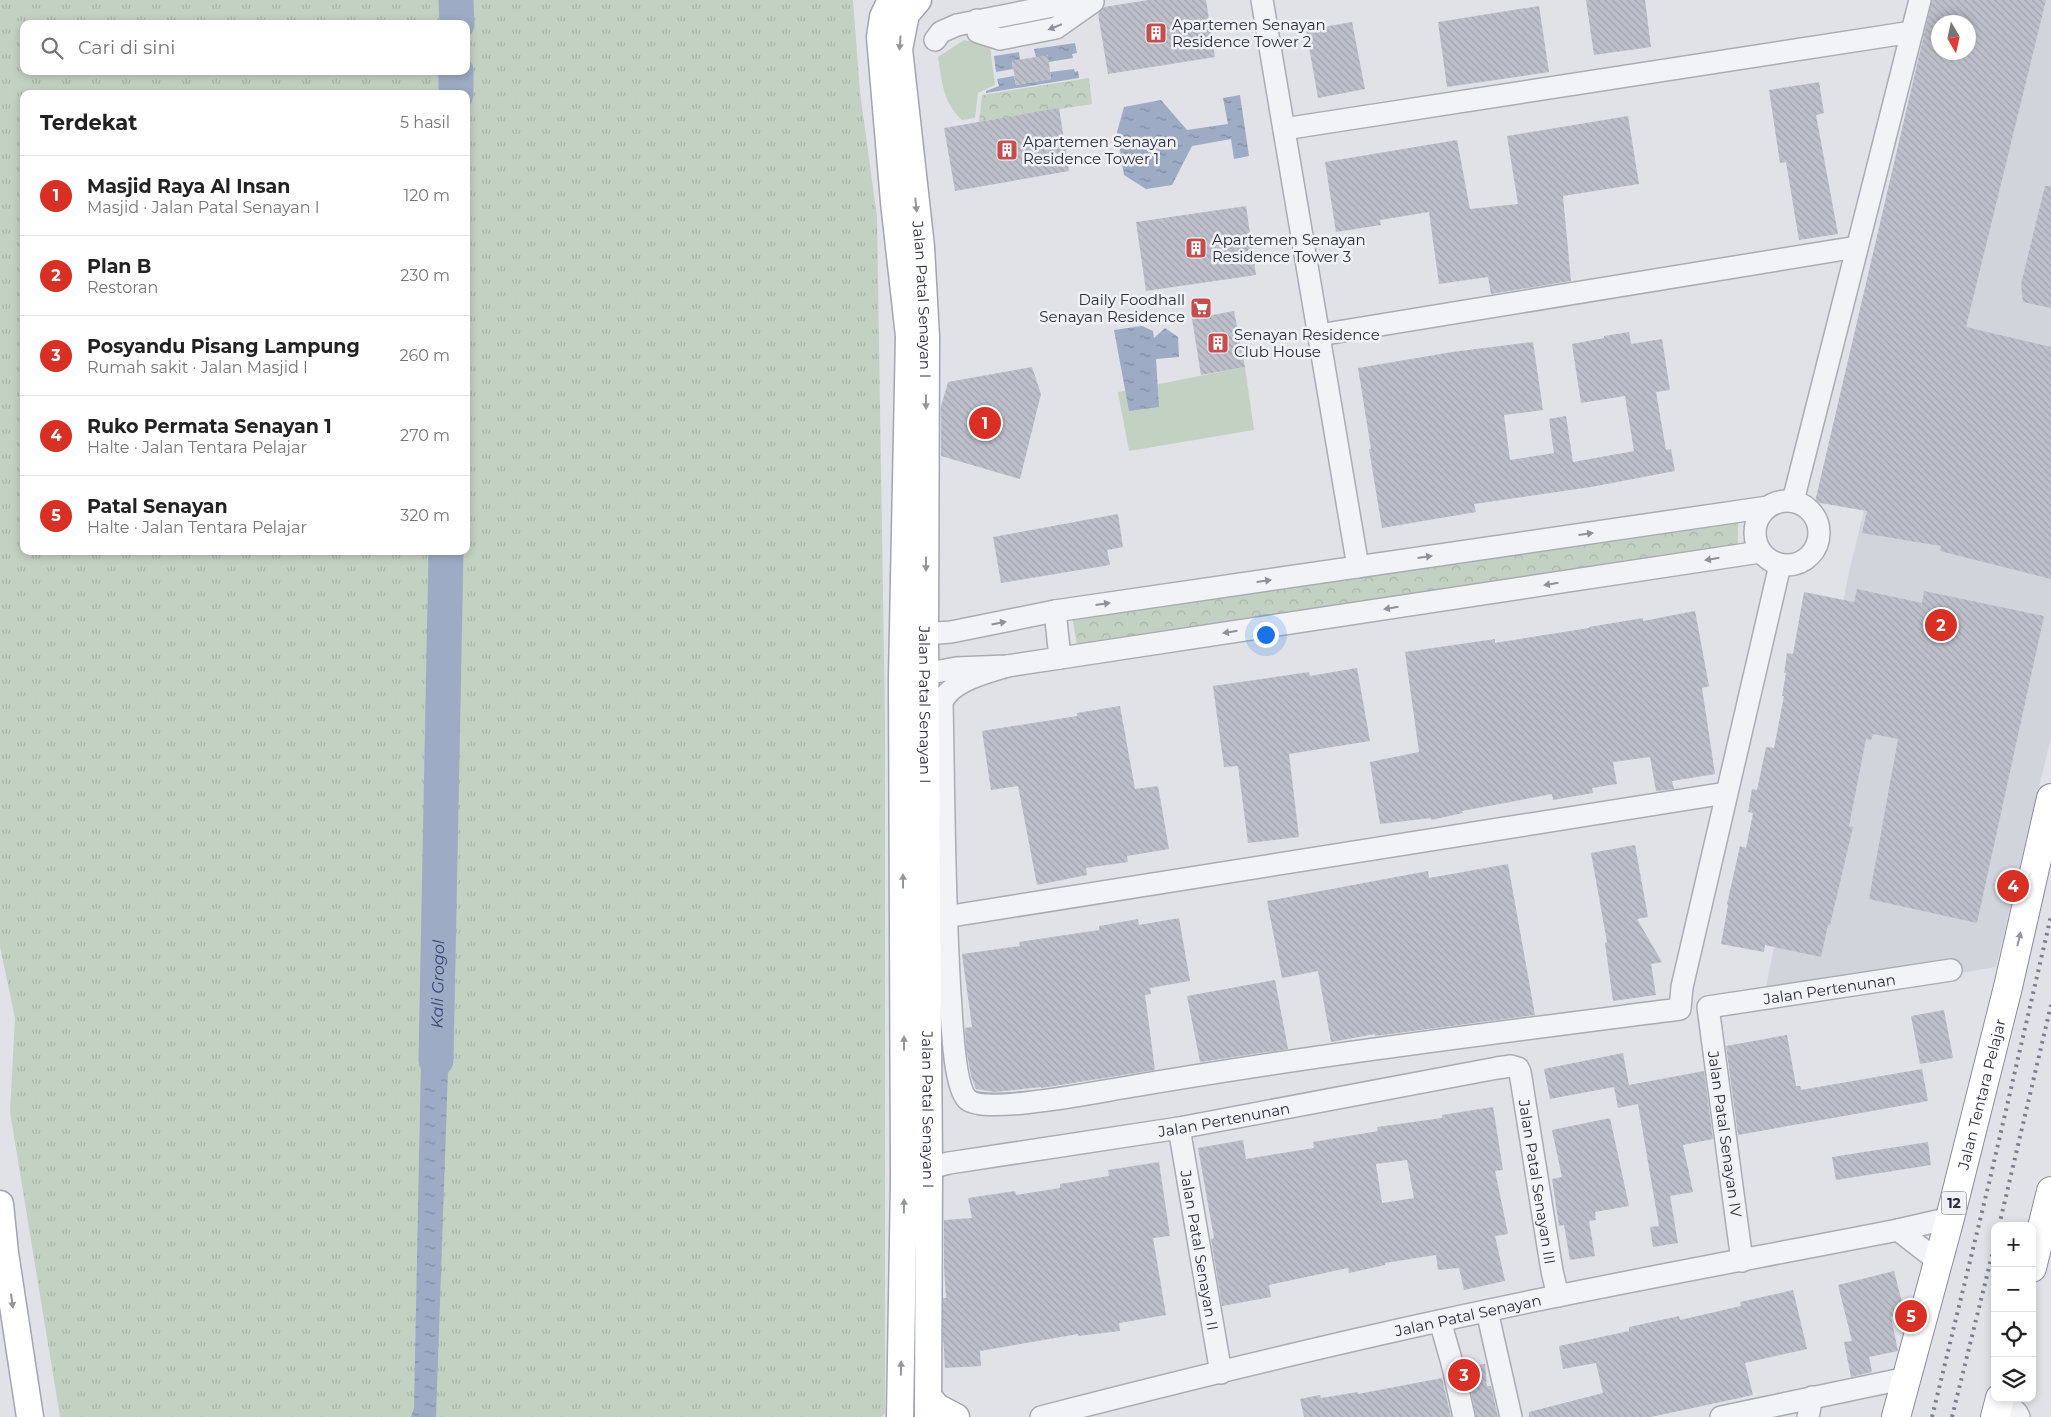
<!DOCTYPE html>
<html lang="id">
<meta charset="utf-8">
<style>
:root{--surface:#fff;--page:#f2f2f2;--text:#222;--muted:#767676;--line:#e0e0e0;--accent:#d93025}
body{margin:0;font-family:Montserrat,sans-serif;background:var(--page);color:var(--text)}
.controls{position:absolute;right:15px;bottom:15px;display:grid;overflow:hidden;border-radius:10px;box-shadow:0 2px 8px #0003}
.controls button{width:45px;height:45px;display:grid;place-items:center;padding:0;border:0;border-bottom:1px solid var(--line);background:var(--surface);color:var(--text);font:25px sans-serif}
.compass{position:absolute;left:1931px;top:15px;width:45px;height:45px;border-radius:50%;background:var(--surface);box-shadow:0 2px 8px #0003;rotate:171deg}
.you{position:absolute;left:1265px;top:634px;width:18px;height:18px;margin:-12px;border:4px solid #fff;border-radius:50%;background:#1a73e8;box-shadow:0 0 0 8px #1a73e833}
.badge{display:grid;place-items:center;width:32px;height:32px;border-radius:50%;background:var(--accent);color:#fff;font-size:16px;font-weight:700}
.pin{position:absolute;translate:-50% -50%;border:2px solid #fff;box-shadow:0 1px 5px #0006}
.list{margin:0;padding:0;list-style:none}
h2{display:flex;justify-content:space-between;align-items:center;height:65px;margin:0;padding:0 20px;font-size:21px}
h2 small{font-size:16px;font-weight:400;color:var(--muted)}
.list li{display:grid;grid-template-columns:32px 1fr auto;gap:15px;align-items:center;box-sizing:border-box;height:80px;padding:0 20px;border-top:1px solid var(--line)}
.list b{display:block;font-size:19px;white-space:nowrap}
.list p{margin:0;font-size:16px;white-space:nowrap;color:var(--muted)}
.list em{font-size:16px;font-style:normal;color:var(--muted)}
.icon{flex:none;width:28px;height:28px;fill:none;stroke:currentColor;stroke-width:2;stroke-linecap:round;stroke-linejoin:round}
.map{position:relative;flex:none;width:2051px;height:1417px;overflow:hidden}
.search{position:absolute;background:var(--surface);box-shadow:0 2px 8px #0003;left:20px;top:20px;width:450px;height:55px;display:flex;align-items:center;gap:12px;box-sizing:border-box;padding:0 18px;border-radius:10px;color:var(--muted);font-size:19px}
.panel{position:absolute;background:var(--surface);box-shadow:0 2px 8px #0003;left:20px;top:90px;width:450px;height:465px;border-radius:10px}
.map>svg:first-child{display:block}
.built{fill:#d2d4dc}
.grass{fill:url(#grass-tufts);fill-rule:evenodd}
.park{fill:url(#park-crowns)}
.garden{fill:#c3d1c2}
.water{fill:url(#water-ripples)}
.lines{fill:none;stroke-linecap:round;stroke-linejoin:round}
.river{stroke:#9dabc5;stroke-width:35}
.building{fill:url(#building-back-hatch);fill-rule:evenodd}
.minor-casing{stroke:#a9acb5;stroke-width:24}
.major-casing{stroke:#a0a5b3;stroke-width:29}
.highway-casing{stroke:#888d9d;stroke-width:30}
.minor{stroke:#f2f3f6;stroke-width:21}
.major{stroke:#fff;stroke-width:26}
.highway{stroke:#fff;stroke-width:28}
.rail{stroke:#7a7f90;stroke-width:4;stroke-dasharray:2.5 5;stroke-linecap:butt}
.oneway{fill:#8e909a}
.oneway2{fill:#94969e}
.labels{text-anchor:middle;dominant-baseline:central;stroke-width:5;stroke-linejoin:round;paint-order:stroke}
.shield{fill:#eff1f5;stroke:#656875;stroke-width:1}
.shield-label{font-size:14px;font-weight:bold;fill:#2a2e3e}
.poi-label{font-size:15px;fill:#2a2e3e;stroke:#eff1f5;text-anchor:start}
.street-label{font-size:15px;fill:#2a2e3e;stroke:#eff1f5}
.water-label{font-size:16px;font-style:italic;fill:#37476f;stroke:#eff1f5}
</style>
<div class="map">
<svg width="2051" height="1417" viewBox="0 0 2051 1417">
<defs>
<pattern id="grass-tufts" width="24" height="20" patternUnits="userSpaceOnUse" patternTransform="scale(1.25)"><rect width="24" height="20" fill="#c3d1c2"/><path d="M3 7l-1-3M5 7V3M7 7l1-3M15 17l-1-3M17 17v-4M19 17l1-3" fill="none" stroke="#a8b4a8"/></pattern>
<pattern id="park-crowns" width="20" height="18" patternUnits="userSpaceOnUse" patternTransform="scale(1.25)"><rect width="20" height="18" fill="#c3d1c2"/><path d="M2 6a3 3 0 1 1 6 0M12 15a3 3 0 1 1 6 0" fill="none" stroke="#a8b4a8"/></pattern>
<pattern id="water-ripples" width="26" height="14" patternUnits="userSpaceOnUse" patternTransform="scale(1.25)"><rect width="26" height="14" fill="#9dabc5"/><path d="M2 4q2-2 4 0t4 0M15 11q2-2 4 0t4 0" fill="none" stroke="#808ca1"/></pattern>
<pattern id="building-back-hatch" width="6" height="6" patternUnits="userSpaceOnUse" patternTransform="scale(1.25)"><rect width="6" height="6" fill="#bdc0ca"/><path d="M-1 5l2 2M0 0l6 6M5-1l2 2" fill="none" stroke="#a3a5af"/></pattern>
</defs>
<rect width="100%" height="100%" fill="#e0e2e8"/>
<polygon class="built" points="1985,0 2051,0 2051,737 1996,967 1762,1007 1848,577"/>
<path class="grass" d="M0 0H853L860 92 877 217 885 718V1413L881 1417H60L10 1112 15 1018 0 947ZM24 24H466V71H24ZM24 94H466V551H24Z"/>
<g class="park">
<polygon points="1089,78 1092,104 979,122 982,95"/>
<polygon points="1738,517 1738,544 1077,646 1072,616"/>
</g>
<g class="garden">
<path d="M964 40 990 47 995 85 978 93 975 118 962 120C943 103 942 81 938 57Z"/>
<polygon points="1245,367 1254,430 1129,451 1118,392"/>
</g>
<g class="water">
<polygon points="1075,43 1077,53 1072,54 1073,58 1049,62 1036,57 1034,49"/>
<polygon points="1019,52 1020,60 1012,61 1013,69 996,72 994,56"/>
<polygon points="1074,69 1075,72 1078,71 1079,78 986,93 986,91 999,86 997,79 1014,76 1016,85 1051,79 1050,72"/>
<polygon points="1240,95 1249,156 1234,159 1231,139 1192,146 1172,185 1146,189 1124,175 1117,132 1124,107 1161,100 1187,130 1228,124 1223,98"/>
<polygon points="1142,326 1153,331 1154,338 1165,328 1178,337 1179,357 1156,359 1159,407 1129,411 1114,330"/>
<polygon points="422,1011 450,1013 436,1417 411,1417 414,1408"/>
</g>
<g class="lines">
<g class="river">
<polyline points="456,0 457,24"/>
<polyline points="456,94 456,71"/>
<path id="s1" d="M436 1060 446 551"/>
</g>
</g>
<g class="building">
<polygon points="1149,0 1206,0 1215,57 1108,74 1098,14 1104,7"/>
<polygon points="1586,0 1645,0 1651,47 1594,55"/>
<path d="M1932 0H2046L1966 327 2051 347V579L1940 551 1941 546 1862 533 1867 511 1815 502ZM1938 22H1968V52H1938Z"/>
<polygon points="1539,6 1549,72 1447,87 1438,22"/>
<polygon points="1352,22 1365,89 1318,98 1306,30"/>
<polygon points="1048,55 1051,79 1016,85 1012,61"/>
<polygon points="1819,82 1824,113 1816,115 1838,234 1799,240 1786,162 1780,163 1769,90"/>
<polygon points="1059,108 1069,171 955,191 944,128"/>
<polygon points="1628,116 1639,184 1563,196 1571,281 1491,294 1488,277 1439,284 1429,212 1380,220 1381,225 1336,232 1325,162 1457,140 1470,209 1518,204 1507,136"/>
<polygon points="2045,186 2051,186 2051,308 2023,302 2021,284"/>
<polygon points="1246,206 1256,275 1146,291 1136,222"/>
<polygon points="1234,311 1245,367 1201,375 1192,319"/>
<polygon points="1629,332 1631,344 1662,339 1670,390 1656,392 1666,450 1671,449 1675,471 1591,487 1474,504 1476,512 1382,528 1369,449 1371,449 1358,368 1452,352 1533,342 1543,410 1504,415 1510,460 1554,453 1549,419 1566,416 1573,462 1634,451 1625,396 1581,403 1572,344 1604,338 1604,336"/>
<polygon points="1032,367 1041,394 1020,479 941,456 941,406 948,382"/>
<polygon points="1118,514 1123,547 1107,550 1110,565 1001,583 993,537"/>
<polygon points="1857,589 1922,603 1924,591 2044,616 1977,923 1869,899 1898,739 1873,734 1871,740 1866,739 1849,826 1853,827 1830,925 1828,925 1821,957 1765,945 1764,952 1721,944 1728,905 1727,904 1740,846 1746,848 1753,813 1748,812 1752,789 1757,790 1766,747 1774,748 1784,696 1782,696 1786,673 1784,673 1787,653 1793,654 1804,592 1854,602"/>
<polygon points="1695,611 1709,686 1702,688 1715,774 1672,781 1674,789 1656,791 1650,757 1613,762 1617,784 1592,788 1593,793 1553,800 1552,794 1462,811 1463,813 1431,820 1431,818 1380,824 1370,762 1419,752 1405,652 1495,639 1495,643 1589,628 1589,627 1643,618 1643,621"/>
<polygon points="1357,668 1370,741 1289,754 1299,837 1248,843 1238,766 1224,767 1213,686 1309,672 1310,676"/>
<polygon points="1120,706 1135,789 1158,786 1169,849 1127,856 1128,862 1086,868 1087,875 1037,885 1018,786 991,790 982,731 1077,716 1077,713"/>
<polygon points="1635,845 1648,917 1637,919 1662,962 1651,964 1656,995 1613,1001 1605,943 1607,942 1591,853"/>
<polygon points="1508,864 1535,1015 1375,1036 1375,1034 1331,1042 1318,971 1282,978 1267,901 1428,871 1429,878"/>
<polygon points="1179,918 1190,981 1150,988 1151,994 1145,995 1155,1070 1041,1088 1041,1087 995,1092 976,1089 971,1076 966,1048 965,1028 972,1027 962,954 1020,946 1019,942 1099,930 1099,926 1138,919 1139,925"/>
<polygon points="1275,980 1288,1049 1200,1062 1187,996"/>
<polygon points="1944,1010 1953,1058 1920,1064 1911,1016"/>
<polygon points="1787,1035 1796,1086 1800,1086 1801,1090 1922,1069 1928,1101 1738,1135 1726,1046"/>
<polygon points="1623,1053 1629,1085 1704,1071 1713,1139 1683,1145 1693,1192 1670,1196 1678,1243 1653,1247 1650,1227 1659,1226 1638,1104 1618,1108 1614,1087 1550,1099 1544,1069"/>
<path d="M1493 1107 1503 1170 1495 1171 1508 1234 1495 1236 1505 1281 1464 1290 1459 1268 1438 1270 1436 1255 1385 1263V1265L1349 1273 1348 1268 1269 1285 1271 1297 1222 1306 1211 1239 1214 1238 1198 1148 1243 1140 1246 1159 1314 1148 1313 1142 1378 1131 1377 1127 1442 1118V1115ZM1407 1160 1414 1198 1382 1203 1376 1164Z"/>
<polygon points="1610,1118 1629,1206 1595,1212 1596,1220 1589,1221 1595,1256 1570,1260 1564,1225 1559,1226 1552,1179 1562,1177 1552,1130"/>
<polygon points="1928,1142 1931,1165 1836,1180 1832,1157"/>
<polygon points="1159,1162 1170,1236 1153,1238 1166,1315 1119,1323 1120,1331 1078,1336 1078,1334 980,1351 981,1366 945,1368 943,1337 943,1298 946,1298 944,1267 944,1220 972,1218 968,1198 1015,1191 1016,1195 1060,1188 1060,1184 1109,1176 1108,1170"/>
<polygon points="1894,1271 1905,1314 1891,1317 1898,1351 1869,1357 1872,1372 1851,1377 1844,1342 1852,1341 1838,1285"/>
<polygon points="1793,1290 1807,1349 1745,1363 1753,1395 1651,1417 1529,1417 1529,1412 1603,1393 1596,1363 1563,1369 1559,1346 1629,1331 1629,1327 1679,1316 1680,1320 1741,1306 1740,1302"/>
<polygon points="1485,1364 1487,1386 1491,1386 1498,1417 1476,1417 1466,1366"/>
<polygon points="1442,1378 1451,1417 1304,1417 1300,1399 1320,1395 1321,1398 1358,1392 1358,1394"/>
</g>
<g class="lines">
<g class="minor-casing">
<g id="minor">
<polyline points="1262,0 1358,567"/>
<polyline points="977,20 978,32 1000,39 1056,28 1093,2"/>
<polyline points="935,40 941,32 957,25 1083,0"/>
<polyline points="1284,129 1912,32"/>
<polyline points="1319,335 1857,247"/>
<circle cx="1787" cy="533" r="32"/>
<polyline points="1793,501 1920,0"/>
<polyline points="1055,611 1060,658"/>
<polyline points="911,635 951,632 1055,611 1768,507"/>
<path d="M1007 666C986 673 952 680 942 702 944 799 944 897 950 994 952 1016 953 1084 967 1099 983 1115 1097 1092 1122 1088 1307 1056 1494 1033 1680 1009L1682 987 1780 565"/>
<polyline points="910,677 956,668 1007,666 1060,658 1760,552"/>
<polyline points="945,917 1726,793"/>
<path id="s2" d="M1179 1128 1221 1373"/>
<path id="s3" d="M929 1168 949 1163 1179 1128 1497 1068 1511 1066 1518 1068 1520 1072 1552 1271 1558 1296"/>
<polyline points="1898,1230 1938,1261"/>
<path id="s4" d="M1742 1261 1708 1007 1951 970"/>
<polyline points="1487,1311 1511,1417"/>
<polyline points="1440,1321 1452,1363 1464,1417"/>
<polyline points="2002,1398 2017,1413 2019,1417"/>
<path id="s5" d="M1041 1417C1173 1383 1306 1350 1439 1321 1591 1287 1745 1260 1898 1230L1950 1218"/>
<polyline points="1721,1417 1907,1378"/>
<polyline points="1808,1417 1812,1397"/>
</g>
</g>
<g class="major-casing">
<g id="major">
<polyline points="891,0 883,17 880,37 894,202 909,336 902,678 904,1182 900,1417"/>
<path id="s6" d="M918 0 906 14 899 49 921 247 926 337 925 635 929 1168 928 1417"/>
<polyline points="0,1204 5,1253 30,1417"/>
<polyline points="929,1398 937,1407 956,1417"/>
</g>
</g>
<g class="highway-casing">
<g id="highway">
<polyline points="2032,1268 2051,1191"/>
<path id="s7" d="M1896 1417 1950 1218 2008 987 2051 798"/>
<polyline points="1995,1417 2000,1398"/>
</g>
</g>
<use href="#minor" class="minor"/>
<use href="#major" class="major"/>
<use href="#highway" class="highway"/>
<g class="rail">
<polyline points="1999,1226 2051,1005"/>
<polyline points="1932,1417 1990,1179 2051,916"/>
<polyline points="1952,1417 1995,1243"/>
</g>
</g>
<defs><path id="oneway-solid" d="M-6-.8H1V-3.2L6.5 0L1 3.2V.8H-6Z" transform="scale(1.25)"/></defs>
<g class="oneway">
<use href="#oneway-solid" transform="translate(1055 27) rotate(158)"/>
<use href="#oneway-solid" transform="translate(1586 534) rotate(-8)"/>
<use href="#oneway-solid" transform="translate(1425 557) rotate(-8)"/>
<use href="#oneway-solid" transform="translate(1712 559) rotate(171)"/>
<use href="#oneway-solid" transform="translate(1264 581) rotate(-8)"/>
<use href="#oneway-solid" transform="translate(1551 584) rotate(171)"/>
<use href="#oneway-solid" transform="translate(1103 604) rotate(-8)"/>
<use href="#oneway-solid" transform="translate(1391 608) rotate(171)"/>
<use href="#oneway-solid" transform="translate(999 623) rotate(-11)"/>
<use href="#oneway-solid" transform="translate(1230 632) rotate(171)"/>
</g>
<g class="oneway2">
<use href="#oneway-solid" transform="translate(900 43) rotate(94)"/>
<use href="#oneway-solid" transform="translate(916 205) rotate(84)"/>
<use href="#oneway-solid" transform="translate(926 402) rotate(90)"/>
<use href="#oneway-solid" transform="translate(926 564) rotate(90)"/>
<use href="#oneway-solid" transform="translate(903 881) rotate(-90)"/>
<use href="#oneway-solid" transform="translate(2019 939) rotate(-77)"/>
<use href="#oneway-solid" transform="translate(904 1043) rotate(-90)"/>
<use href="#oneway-solid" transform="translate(904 1206) rotate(-89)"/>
<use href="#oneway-solid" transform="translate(12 1301) rotate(82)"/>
<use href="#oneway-solid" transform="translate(901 1368) rotate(-89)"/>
</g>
<defs>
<g id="building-square" transform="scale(1.125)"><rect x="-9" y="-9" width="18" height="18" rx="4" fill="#c44e4e" stroke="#eff1f5"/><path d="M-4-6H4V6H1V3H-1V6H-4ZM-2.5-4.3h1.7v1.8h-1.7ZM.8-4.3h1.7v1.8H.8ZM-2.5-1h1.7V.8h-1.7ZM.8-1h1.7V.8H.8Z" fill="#fff"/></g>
<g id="supermarket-square" transform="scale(1.125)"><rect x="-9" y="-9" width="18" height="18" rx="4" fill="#c44e4e" stroke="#eff1f5"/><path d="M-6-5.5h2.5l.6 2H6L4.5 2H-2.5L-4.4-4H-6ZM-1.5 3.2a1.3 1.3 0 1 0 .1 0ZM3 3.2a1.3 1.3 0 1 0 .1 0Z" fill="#fff"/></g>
</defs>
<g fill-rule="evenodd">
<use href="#building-square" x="1156" y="33"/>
<use href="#building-square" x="1007" y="150"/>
<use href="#building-square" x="1196" y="248"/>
<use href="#supermarket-square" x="1201" y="308"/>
<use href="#building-square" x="1218" y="343"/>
</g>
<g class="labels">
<rect class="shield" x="1941.5" y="1191.5" width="25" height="23" rx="4"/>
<g class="shield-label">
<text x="1954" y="1203">12</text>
</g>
<g class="poi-label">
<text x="1172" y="24">Apartemen Senayan<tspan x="1172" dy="17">Residence Tower 2</tspan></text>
<text x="1023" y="141">Apartemen Senayan<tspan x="1023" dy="17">Residence Tower 1</tspan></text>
<text x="1212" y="239">Apartemen Senayan<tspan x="1212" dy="17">Residence Tower 3</tspan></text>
<text x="1185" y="299" text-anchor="end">Daily Foodhall<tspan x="1185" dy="17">Senayan Residence</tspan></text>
<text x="1234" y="334">Senayan Residence<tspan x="1234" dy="17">Club House</tspan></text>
</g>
<g class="street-label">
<text stroke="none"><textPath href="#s6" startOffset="306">Jalan Patal Senayan I</textPath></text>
<text stroke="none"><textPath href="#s6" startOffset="711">Jalan Patal Senayan I</textPath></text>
<text stroke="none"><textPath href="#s4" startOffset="379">Jalan Pertenunan</textPath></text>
<text stroke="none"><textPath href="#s7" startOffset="334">Jalan Tentara Pelajar</textPath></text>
<text stroke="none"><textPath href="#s6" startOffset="1116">Jalan Patal Senayan I</textPath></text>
<text stroke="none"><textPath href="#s3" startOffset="299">Jalan Pertenunan</textPath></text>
<text transform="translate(1725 1134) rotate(82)">Jalan Patal Senayan IV</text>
<text stroke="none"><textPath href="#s3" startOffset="714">Jalan Patal Senayan III</textPath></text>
<text stroke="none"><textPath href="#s2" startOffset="124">Jalan Patal Senayan II</textPath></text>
<text stroke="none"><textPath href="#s5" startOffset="439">Jalan Patal Senayan</textPath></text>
</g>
<g class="water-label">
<text stroke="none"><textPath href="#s1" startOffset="76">Kali Grogol</textPath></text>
</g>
</g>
</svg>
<div class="controls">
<button>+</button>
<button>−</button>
<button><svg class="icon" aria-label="locate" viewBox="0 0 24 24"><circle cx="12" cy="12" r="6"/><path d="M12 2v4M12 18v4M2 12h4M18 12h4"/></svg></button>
<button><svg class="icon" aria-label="layers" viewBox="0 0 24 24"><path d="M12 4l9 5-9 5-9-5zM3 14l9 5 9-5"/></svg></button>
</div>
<svg class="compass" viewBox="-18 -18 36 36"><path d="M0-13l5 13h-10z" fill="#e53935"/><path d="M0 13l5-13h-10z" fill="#767676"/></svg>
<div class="you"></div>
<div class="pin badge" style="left:985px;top:423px">1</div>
<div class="pin badge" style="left:1941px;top:625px">2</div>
<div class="pin badge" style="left:1464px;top:1375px">3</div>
<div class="pin badge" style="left:2013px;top:886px">4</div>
<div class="pin badge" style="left:1911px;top:1316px">5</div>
<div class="search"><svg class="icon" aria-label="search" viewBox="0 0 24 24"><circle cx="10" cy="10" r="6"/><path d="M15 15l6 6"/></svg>Cari di sini</div>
<section class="panel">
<h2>Terdekat<small>5 hasil</small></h2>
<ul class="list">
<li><span class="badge">1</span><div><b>Masjid Raya Al Insan</b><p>Masjid · Jalan Patal Senayan I</p></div><em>120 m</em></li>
<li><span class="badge">2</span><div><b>Plan B</b><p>Restoran</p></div><em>230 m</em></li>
<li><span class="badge">3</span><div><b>Posyandu Pisang Lampung</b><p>Rumah sakit · Jalan Masjid I</p></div><em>260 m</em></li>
<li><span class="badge">4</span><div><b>Ruko Permata Senayan 1</b><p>Halte · Jalan Tentara Pelajar</p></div><em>270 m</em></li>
<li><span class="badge">5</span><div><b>Patal Senayan</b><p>Halte · Jalan Tentara Pelajar</p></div><em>320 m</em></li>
</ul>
</section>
</div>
